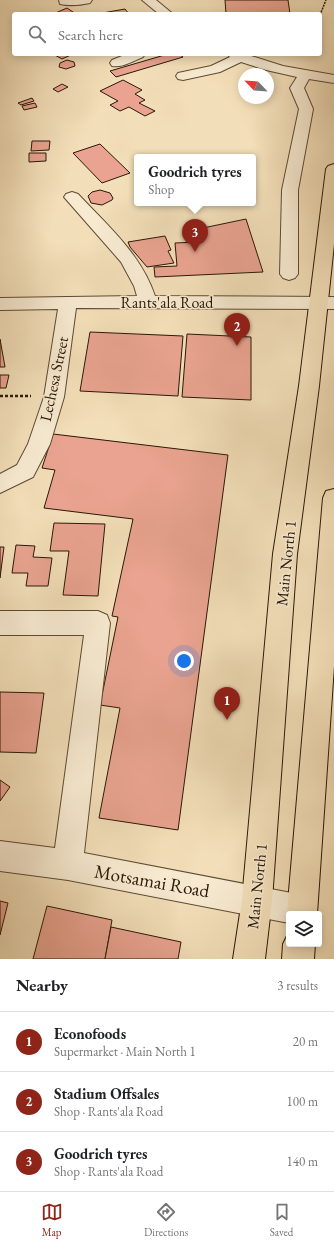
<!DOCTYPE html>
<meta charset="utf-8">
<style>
:root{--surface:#fff;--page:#f2f2f2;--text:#202124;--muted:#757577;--line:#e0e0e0;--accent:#8f2418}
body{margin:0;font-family:"EB Garamond",serif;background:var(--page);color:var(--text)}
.controls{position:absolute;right:12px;bottom:12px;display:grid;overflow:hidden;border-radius:4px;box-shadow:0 2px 10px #0003}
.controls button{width:36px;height:36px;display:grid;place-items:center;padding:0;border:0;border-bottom:1px solid var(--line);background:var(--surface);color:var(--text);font:20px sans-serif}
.compass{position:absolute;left:238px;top:68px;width:36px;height:36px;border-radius:50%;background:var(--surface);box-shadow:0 2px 10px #0003;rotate:295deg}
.you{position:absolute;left:184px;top:661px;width:14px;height:14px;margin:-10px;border:3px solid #fff;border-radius:50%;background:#1a73e8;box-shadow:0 0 0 6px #1a73e833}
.badge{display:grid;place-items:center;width:26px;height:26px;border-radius:50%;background:var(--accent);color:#fff;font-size:13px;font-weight:700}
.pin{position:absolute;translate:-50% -33px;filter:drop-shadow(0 1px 2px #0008)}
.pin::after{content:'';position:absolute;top:21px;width:14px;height:12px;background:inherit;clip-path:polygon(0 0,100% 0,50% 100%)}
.popup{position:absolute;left:134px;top:154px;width:122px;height:52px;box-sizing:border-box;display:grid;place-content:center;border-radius:4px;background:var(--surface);filter:drop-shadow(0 1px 3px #0005);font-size:13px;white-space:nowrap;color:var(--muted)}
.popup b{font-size:15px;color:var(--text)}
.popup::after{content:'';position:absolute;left:50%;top:100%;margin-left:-8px;border:8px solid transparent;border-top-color:var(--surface)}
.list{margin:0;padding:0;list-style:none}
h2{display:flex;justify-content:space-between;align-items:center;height:52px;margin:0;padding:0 16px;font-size:17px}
h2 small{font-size:13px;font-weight:400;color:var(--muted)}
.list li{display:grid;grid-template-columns:26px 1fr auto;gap:12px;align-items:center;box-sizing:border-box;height:60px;padding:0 16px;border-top:1px solid var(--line)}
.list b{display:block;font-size:15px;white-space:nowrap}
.list p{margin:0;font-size:13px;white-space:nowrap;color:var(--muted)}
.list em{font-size:13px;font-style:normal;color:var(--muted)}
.icon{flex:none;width:22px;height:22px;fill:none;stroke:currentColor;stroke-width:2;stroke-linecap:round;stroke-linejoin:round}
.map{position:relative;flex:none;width:334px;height:959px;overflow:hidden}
.search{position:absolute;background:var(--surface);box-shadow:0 2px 10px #0003;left:12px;right:12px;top:12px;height:44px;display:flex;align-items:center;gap:10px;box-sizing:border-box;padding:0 14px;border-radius:4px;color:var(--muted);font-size:15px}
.sheet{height:232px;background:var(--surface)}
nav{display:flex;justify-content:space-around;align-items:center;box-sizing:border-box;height:56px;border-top:1px solid var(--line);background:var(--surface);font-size:11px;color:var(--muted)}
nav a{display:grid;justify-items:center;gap:2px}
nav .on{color:var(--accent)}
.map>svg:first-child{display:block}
.building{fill:#e9a390;stroke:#2b1806}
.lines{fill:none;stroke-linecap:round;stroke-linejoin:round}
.minor-casing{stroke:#5d4a32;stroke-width:2}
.major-casing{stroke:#2b1806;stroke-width:2}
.path-far1{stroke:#2b1806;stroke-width:1.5;stroke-dasharray:2 1;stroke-linecap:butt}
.path{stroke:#2b1806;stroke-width:2.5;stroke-dasharray:3 2;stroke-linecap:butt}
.minor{fill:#f7ead1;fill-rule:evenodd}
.major{fill:#f2deb8;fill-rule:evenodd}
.labels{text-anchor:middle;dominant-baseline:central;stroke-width:3;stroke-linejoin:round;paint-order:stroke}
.street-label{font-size:16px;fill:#2b1806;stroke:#f7ead1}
.near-street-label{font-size:19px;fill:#2b1806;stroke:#f7ead1}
</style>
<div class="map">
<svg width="334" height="959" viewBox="0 0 334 959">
<rect width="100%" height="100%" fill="#f2deb8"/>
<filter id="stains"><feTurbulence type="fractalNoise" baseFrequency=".005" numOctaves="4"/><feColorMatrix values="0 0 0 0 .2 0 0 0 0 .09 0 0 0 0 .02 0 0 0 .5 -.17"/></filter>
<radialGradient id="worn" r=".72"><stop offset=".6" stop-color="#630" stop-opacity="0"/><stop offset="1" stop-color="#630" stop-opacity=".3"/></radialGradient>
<g class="building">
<polygon points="225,0 288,0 290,14 226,14"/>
<polygon points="67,8 76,14 53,14"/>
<polygon points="125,9 129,14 97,14"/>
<polygon points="53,54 73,54 62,59"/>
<polygon points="168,54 179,54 183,57 116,77 110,71"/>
<polygon points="67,60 74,62 75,66 66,69 59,67 60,63"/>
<polygon points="123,80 142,90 135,94 145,100 139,103 155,111 145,116 129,107 120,111 110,105 118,101 100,91"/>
<polygon points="62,84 68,87 58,92 53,89"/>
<polygon points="32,98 34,101 21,105 18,103"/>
<polygon points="35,103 37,107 24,110 22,106"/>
<polygon points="32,141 50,141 49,150 31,151"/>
<polygon points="100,144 130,173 102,183 73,153"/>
<polygon points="29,153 46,153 46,161 29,162"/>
<polygon points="100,190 110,193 113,198 112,200 102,205 91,203 88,196 92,192"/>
<polygon points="246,219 263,272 155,277 154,267 177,266 175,243 198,242 195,233 203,232 203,228"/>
<polygon points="165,236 171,250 168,251 174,263 147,267 130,247 128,242"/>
<polygon points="90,332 183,336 178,396 80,391"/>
<polygon points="187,334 251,337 251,400 182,397"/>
<polygon points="0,339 5,367 0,367"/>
<polygon points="0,375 9,375 6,388 0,388"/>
<polygon points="53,434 228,455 178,830 99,818 120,708 100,705 118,617 112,616 133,519 44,508 55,470 42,468"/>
<polygon points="54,523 105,524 98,596 63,595 69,551 50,551"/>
<polygon points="16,545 35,546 33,557 52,558 48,586 26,586 28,573 12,573"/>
<polygon points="0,547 4,547 0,578"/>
<polygon points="0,692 44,693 36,753 0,752"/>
<polygon points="0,780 10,787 0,801"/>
<polygon points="0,901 8,903 0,935"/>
<polygon points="47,906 112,920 105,959 33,959"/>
<polygon points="111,927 181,942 178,959 105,959"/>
</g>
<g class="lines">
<g class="minor-casing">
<g id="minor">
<path d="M59 0H92L90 3C81 5 69 6 60 4Z"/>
<polygon points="142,0 156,0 173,14 159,14"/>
<path d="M127 54H145L143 57C133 61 122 68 112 66L110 63 112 60Z"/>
<polygon points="227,54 245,54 283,66 334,75 334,83 309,79 304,88 313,109 298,190 298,274 295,278 289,280 283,278 280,274 282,190 299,109 290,88 297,77 266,70 241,62 220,72 183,80 178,79 176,76 178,73 211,66 230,57"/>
<path d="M72 192 78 194C107 225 141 254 155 296L334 297V309L76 308 64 397 50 444 33 477 0 493V474L17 465 28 444 44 397 58 309 0 310V298L137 296 134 286 121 262 64 197 66 194Z"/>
<polygon points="0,611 98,611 107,615 110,623 84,853 302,895 313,899 317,910 316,914 289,914 289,923 68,880 0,871 0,841 55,848 84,635 0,635"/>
</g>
</g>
<g class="major-casing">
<g id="major">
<polygon points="334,164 334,244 319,386 297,554 272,900 265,959 233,959 242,900 273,554 299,386 326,169 328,166"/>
<polygon points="334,489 334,666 317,914 289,914 289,920 287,914 323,498 326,491"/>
<polygon points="289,932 289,944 315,944 314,959 282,959 283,944"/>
</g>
</g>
<polyline class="path-far1" points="320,15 326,0"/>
<polyline class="path" points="0,396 31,396"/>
<use href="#minor" class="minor"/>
<use href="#major" class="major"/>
</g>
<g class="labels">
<g class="street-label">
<text x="167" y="302">Rants'ala Road</text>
<text transform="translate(54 379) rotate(-78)">Lechesa Street</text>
<text transform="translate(286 563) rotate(-84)">Main North 1</text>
<text transform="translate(257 886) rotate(-84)">Main North 1</text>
</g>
<g class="near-street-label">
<text transform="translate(152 881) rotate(10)">Motsamai Road</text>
</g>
</g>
<rect width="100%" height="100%" filter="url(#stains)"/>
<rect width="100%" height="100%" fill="url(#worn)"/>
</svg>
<div class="controls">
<button><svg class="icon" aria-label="layers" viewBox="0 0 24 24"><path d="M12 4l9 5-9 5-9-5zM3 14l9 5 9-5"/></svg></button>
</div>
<svg class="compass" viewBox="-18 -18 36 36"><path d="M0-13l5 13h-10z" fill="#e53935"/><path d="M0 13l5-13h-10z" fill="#757577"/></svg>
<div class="you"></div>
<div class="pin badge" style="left:227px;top:720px">1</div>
<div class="pin badge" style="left:237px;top:346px">2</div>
<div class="pin badge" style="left:195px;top:252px">3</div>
<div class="popup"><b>Goodrich tyres</b>Shop</div>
<div class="search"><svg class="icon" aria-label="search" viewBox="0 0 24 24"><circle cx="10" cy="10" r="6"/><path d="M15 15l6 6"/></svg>Search here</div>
</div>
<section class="sheet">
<h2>Nearby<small>3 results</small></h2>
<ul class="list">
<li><span class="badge">1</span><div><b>Econofoods</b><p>Supermarket · Main North 1</p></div><em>20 m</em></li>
<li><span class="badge">2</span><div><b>Stadium Offsales</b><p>Shop · Rants'ala Road</p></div><em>100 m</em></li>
<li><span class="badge">3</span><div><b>Goodrich tyres</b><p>Shop · Rants'ala Road</p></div><em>140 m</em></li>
</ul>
</section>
<nav>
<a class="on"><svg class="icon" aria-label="map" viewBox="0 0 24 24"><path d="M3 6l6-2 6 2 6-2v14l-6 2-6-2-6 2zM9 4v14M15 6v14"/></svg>Map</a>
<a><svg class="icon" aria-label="directions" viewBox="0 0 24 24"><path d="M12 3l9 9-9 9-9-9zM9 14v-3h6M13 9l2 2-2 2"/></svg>Directions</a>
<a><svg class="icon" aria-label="saved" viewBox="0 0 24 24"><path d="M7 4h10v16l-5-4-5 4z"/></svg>Saved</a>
</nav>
